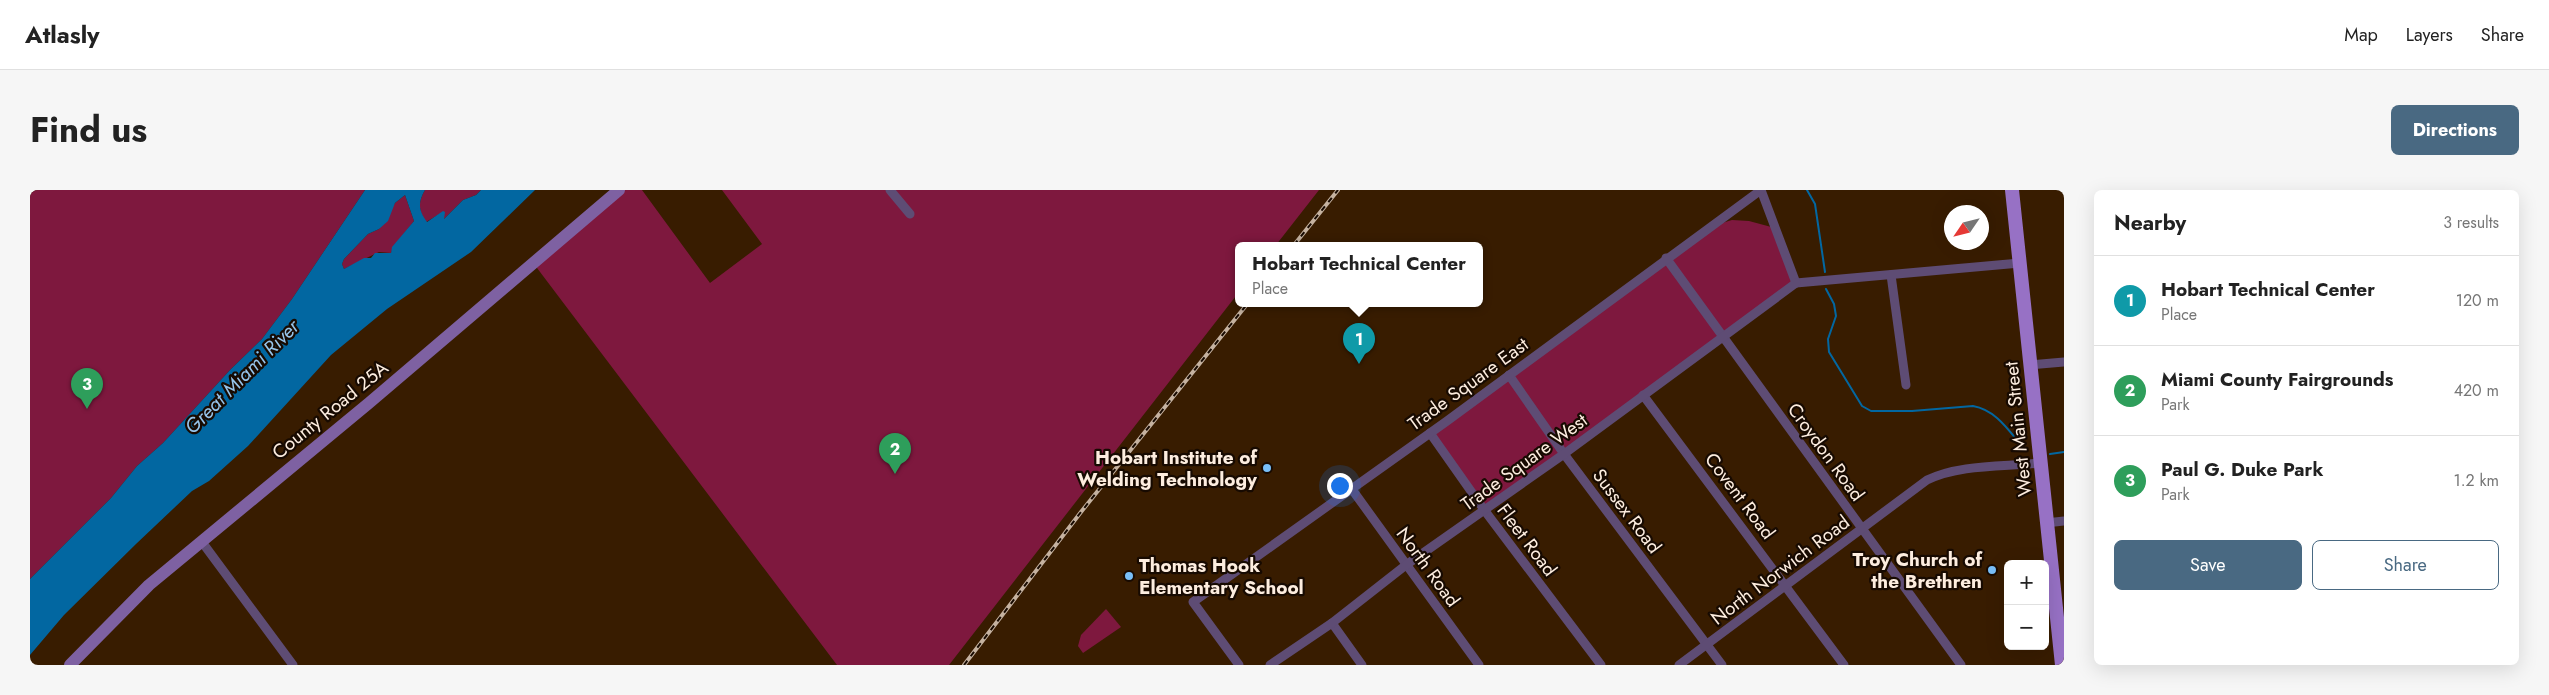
<!DOCTYPE html>
<meta charset="utf-8">
<style>
:root{--surface:#fff;--page:#f6f6f6;--text:#222;--muted:#767676;--line:#e0e0e0;--accent:#496982}
body{margin:0;font-family:Jost,sans-serif;background:var(--page);color:var(--text)}
.controls{position:absolute;right:15px;bottom:15px;display:grid;overflow:hidden;border-radius:8px;box-shadow:0 5px 20px #0002}
.controls button{width:45px;height:45px;display:grid;place-items:center;padding:0;border:0;border-bottom:1px solid var(--line);background:var(--surface);color:var(--text);font:25px sans-serif}
.compass{position:absolute;left:1914px;top:15px;width:45px;height:45px;border-radius:50%;background:var(--surface);box-shadow:0 5px 20px #0002;rotate:235deg}
.you{position:absolute;left:1309px;top:295px;width:18px;height:18px;margin:-12px;border:4px solid #fff;border-radius:50%;background:#1a73e8;box-shadow:0 0 0 8px #1a73e833}
.badge{display:grid;place-items:center;width:32px;height:32px;border-radius:50%;background:var(--accent);color:#fff;font-size:16px;font-weight:700}
.pin{position:absolute;translate:-50% -41px;filter:drop-shadow(0 1px 2px #0008)}
.pin::after{content:'';position:absolute;top:26px;width:18px;height:15px;background:inherit;clip-path:polygon(0 0,100% 0,50% 100%)}
.popup{position:absolute;left:1205px;top:52px;width:248px;height:65px;box-sizing:border-box;display:grid;place-content:center;border-radius:8px;background:var(--surface);filter:drop-shadow(0 1px 4px #0005);font-size:16px;white-space:nowrap;color:var(--muted)}
.popup b{font-size:19px;color:var(--text)}
.popup::after{content:'';position:absolute;left:50%;top:100%;margin-left:-10px;border:10px solid transparent;border-top-color:var(--surface)}
.list{margin:0;padding:0;list-style:none}
h2{display:flex;justify-content:space-between;align-items:center;height:65px;margin:0;padding:0 20px;font-size:21px}
h2 small{font-size:16px;font-weight:400;color:var(--muted)}
.list li{display:grid;grid-template-columns:32px 1fr auto;gap:15px;align-items:center;box-sizing:border-box;height:90px;padding:0 20px;border-top:1px solid var(--line)}
.list b{display:block;font-size:19px;white-space:nowrap}
.list p{margin:0;font-size:16px;white-space:nowrap;color:var(--muted)}
.list em{font-size:16px;font-style:normal;color:var(--muted)}
.actions{display:flex;gap:10px;padding:15px 20px}
.actions a{flex:1;padding:11px 0;border:1px solid var(--accent);border-radius:8px;text-align:center;font-size:18px;color:var(--accent)}
.actions .main{background:var(--accent);color:#fff}
.map{position:relative;flex:none;width:2034px;height:475px;overflow:hidden;border-radius:8px}
header{display:flex;align-items:center;gap:30px;box-sizing:border-box;height:70px;padding:0 25px;background:var(--surface);border-bottom:1px solid var(--line)}
header strong{font-size:24px}
nav{display:flex;gap:28px;margin-inline-start:auto;font-size:18px}
.intro{display:flex;align-items:center;justify-content:space-between;box-sizing:border-box;height:120px;padding:0 30px}
h1{margin:0;font-size:35px}
.button{padding:12px 22px;border-radius:8px;background:var(--accent);color:#fff;font-size:18px;font-weight:700}
main{display:flex;gap:30px;padding:0 30px}
aside{flex:1;background:var(--surface);border-radius:8px;box-shadow:0 5px 20px #0002}
.map>svg:first-child{display:block}
.green{fill:#7e183e}
.water{fill:#0267a1;fill-rule:evenodd}
.lines{fill:none;stroke-linecap:round;stroke-linejoin:round}
.stream{stroke:#0267a1;stroke-width:2}
.minor{stroke:#5e4c74;stroke-width:9}
.secondary{stroke:#7e61a2;stroke-width:12}
.primary{stroke:#9771c5;stroke-width:14}
.rail-casing{stroke:#c5b2a0;stroke-width:4}
.rail{stroke:#170a01;stroke-width:2;stroke-dasharray:5.5;stroke-linecap:butt}
.poi-dot{fill:#79bff8;stroke:#170a01;stroke-width:2}
.labels{text-anchor:middle;dominant-baseline:central;stroke-width:4.5;stroke-linejoin:round;paint-order:stroke}
.street-label{font-size:19px;fill:#fdeddf;stroke:#170a01}
.poi-label{font-size:19px;font-weight:bold;fill:#fdeddf;stroke:#170a01;text-anchor:end}
.water-label{font-size:20px;font-style:italic;fill:#96c4ea;stroke:#170a01}
</style>
<header>
<strong>Atlasly</strong>
<nav><a>Map</a><a>Layers</a><a>Share</a></nav>
</header>
<div class="intro"><h1>Find us</h1><a class="button">Directions</a></div>
<main>
<div class="map">
<svg width="2034" height="475" viewBox="0 0 2034 475">
<rect width="100%" height="100%" fill="#381c00"/>
<g class="green">
<polygon points="0,0 335,0 262,109 232,149 200,180 133,253 107,276 81,308 0,389"/>
<path d="M395 0H451L446 5 433 10 414 29 413 22 396 32C388 20 388 12 395 0Z"/>
<polygon points="589,0 612,0 680,93 732,54 692,0 1289,0 1246,55 1209,55 1209,102 919,475 807,475 504,74"/>
<polygon points="375,5 384,31 363,57 361,63 349,62 314,79 312,74 314,69 338,44 349,39 365,13"/>
<polygon points="1702,30 1719,31 1745,38 1766,93 1455,321 1400,243 1679,37"/>
<polygon points="1076,419 1091,437 1053,463 1048,456 1051,445"/>
</g>
<path class="water" d="M335 0H395C388 12 388 20 397 32L413 21 415 22 414 29 433 10 446 5 451 0H505L441 62 357 119 301 165 218 256 179 291 162 301 106 354 34 425 0 465V389L81 308 107 276 133 253 200 180 232 149 262 109ZM375 5 384 31 362 57 361 63H345L341 68H334L314 79 312 74 314 69 338 44 349 39 358 31 365 13Z"/>
<g class="lines">
<g class="stream">
<polyline points="1777,0 1785,14 1795,82"/>
<path d="M1796 99 1804 114 1806 126 1798 149 1799 162 1832 216 1841 221H1882L1943 216C1965 220 1977 238 1991 255"/>
<polyline points="2020,264 2034,262"/>
</g>
<g class="minor">
<polyline points="860,0 880,24"/>
<polyline points="1731,0 1766,93"/>
<polyline points="1636,68 1931,475"/>
<polyline points="1861,85 1876,195"/>
<polyline points="1766,93 1990,73"/>
<polyline points="2000,175 2034,172"/>
<polyline points="1479,185 1534,264 1692,475"/>
<polyline points="1613,205 1814,475"/>
<polyline points="1400,243 1455,321 1571,475"/>
<polyline points="1321,298 1449,475"/>
<polyline points="2016,333 2034,331"/>
<polyline points="172,352 263,475"/>
<polyline points="1302,433 1332,475"/>
<polyline points="1209,475 1163,412 1417,231 1731,0"/>
<polyline points="1240,475 1302,433 1376,375 1534,264 1766,93"/>
<path d="M1649 475 1897 290C1930 274 1973 277 2010 273"/>
</g>
<polyline class="secondary" points="40,475 119,395 339,213 589,0"/>
<polyline class="primary" points="1982,0 2032,475"/>
<g class="rail-casing">
<g id="rail">
<polyline points="1264,55 1308,0"/>
<polyline points="934,475 1051,322 1218,113"/>
</g>
</g>
<use href="#rail" class="rail"/>
</g>
<g class="poi-dot">
<circle cx="1237" cy="278" r="5"/>
<circle cx="1962" cy="380" r="5"/>
<circle cx="1099" cy="386" r="5"/>
</g>
<g class="labels">
<g class="street-label">
<text transform="translate(1438 194) rotate(-36)">Trade Square East</text>
<text transform="translate(300 220) rotate(-39)">County Road 25A</text>
<text transform="translate(1988 239) rotate(-96)">West Main Street</text>
<text transform="translate(1796 262) rotate(54)">Croydon Road</text>
<text transform="translate(1494 272) rotate(-36)">Trade Square West</text>
<text transform="translate(1710 306) rotate(53)">Covent Road</text>
<text transform="translate(1597 321) rotate(53)">Sussex Road</text>
<text transform="translate(1497 350) rotate(53)">Fleet Road</text>
<text transform="translate(1398 377) rotate(54)">North Road</text>
<text transform="translate(1750 380) rotate(-37)">North Norwich Road</text>
</g>
<g class="poi-label">
<text x="1227" y="267">Hobart Institute of<tspan x="1227" dy="22">Welding Technology</tspan></text>
<text x="1952" y="369">Troy Church of<tspan x="1952" dy="22">the Brethren</tspan></text>
<text x="1109" y="375" text-anchor="start">Thomas Hook<tspan x="1109" dy="22">Elementary School</tspan></text>
</g>
<g class="water-label">
<text transform="translate(212 187) rotate(-45)">Great Miami River</text>
</g>
</g>
</svg>
<div class="controls">
<button>+</button>
<button>−</button>
</div>
<svg class="compass" viewBox="-18 -18 36 36"><path d="M0-13l5 13h-10z" fill="#e53935"/><path d="M0 13l5-13h-10z" fill="#767676"/></svg>
<div class="you"></div>
<div class="pin badge" style="left:1329px;top:174px;background:#0f9aa8">1</div>
<div class="popup"><b>Hobart Technical Center</b>Place</div>
<div class="pin badge" style="left:865px;top:284px;background:#2e9e5b">2</div>
<div class="pin badge" style="left:57px;top:219px;background:#2e9e5b">3</div>
</div>
<aside>
<h2>Nearby<small>3 results</small></h2>
<ul class="list">
<li><span class="badge" style="background:#0f9aa8">1</span><div><b>Hobart Technical Center</b><p>Place</p></div><em>120 m</em></li>
<li><span class="badge" style="background:#2e9e5b">2</span><div><b>Miami County Fairgrounds</b><p>Park</p></div><em>420 m</em></li>
<li><span class="badge" style="background:#2e9e5b">3</span><div><b>Paul G. Duke Park</b><p>Park</p></div><em>1.2 km</em></li>
</ul>
<div class="actions"><a class="main">Save</a><a>Share</a></div>
</aside>
</main>
